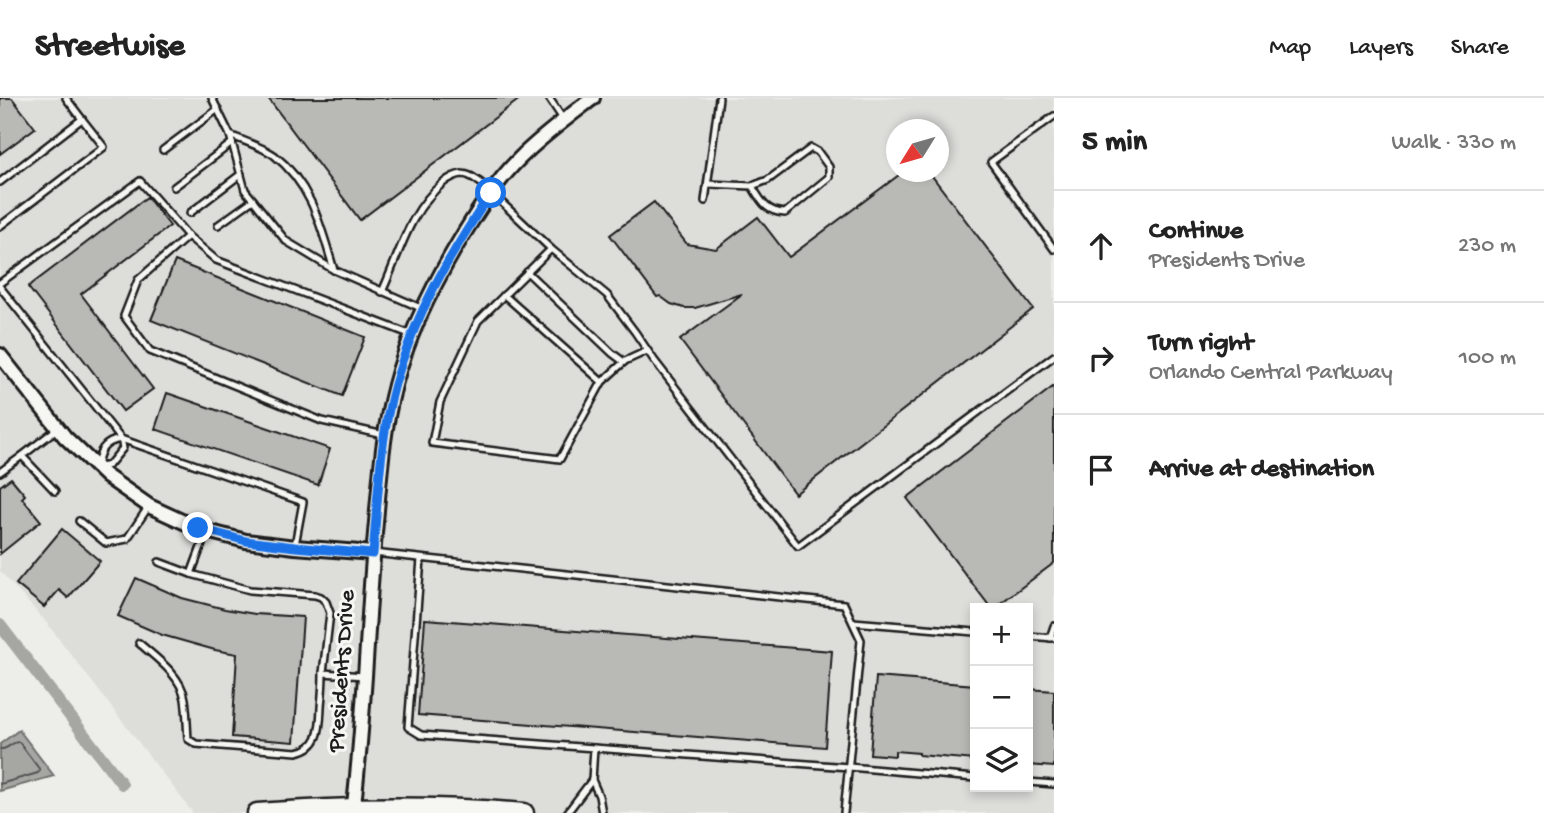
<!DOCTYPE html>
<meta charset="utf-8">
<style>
:root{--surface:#fff;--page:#f6f6f6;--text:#222;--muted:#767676;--line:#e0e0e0}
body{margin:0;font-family:"Gochi Hand",sans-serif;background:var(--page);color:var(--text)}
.controls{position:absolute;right:21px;bottom:21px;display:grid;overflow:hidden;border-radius:0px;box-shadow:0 4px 10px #0003}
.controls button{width:63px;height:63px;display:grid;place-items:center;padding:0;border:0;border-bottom:2px solid var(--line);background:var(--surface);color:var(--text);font:35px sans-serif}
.compass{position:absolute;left:886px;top:21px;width:63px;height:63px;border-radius:50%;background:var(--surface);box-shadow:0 4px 10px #0003;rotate:233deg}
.stop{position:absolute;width:21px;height:21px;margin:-16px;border:5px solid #1a73e8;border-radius:50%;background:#fff}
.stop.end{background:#1a73e8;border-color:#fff;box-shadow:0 2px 7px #0008}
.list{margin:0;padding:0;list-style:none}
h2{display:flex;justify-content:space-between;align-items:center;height:91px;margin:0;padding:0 28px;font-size:30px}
h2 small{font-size:23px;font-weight:400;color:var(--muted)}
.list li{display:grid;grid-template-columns:46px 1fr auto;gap:21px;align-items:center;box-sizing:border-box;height:112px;padding:0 28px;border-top:2px solid var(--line)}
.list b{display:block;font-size:26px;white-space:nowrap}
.list p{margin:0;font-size:23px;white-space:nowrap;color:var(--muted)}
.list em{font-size:23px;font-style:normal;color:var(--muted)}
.icon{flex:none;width:38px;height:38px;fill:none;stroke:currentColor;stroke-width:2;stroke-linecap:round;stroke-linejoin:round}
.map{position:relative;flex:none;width:1054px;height:715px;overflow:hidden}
header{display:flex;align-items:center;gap:42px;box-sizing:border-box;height:98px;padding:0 35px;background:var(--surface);border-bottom:2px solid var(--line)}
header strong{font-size:33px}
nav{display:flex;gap:38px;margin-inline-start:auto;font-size:24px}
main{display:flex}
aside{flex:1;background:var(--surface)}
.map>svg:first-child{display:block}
.built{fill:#ddddda;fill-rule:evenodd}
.water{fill:#a6a6a3;stroke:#6f6f6d;stroke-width:2}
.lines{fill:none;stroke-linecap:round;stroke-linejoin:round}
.shore{stroke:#535352;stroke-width:2}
.canal{stroke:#a6a6a3;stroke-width:12}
.building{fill:#b9b9b6;stroke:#1c1c1c;stroke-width:2}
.service-casing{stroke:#1c1c1c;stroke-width:10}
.tertiary-casing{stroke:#1c1c1c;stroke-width:18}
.trunk-casing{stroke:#1c1c1c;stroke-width:23}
.service{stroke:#f6f6f2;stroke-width:5}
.tertiary{stroke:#f6f6f2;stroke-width:12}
.trunk{stroke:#f6f6f2;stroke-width:18}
.route{stroke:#1a73e8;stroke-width:9}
.labels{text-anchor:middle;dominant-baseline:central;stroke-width:6;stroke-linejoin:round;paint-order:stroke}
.street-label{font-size:24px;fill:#1c1c1c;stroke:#f6f6f2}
</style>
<header>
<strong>Streetwise</strong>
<nav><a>Map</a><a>Layers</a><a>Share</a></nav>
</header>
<main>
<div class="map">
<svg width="1054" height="715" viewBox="0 0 1054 715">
<rect width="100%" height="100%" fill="#edede9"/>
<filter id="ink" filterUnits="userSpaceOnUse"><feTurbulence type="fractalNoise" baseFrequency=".0143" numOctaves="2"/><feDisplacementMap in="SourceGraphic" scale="14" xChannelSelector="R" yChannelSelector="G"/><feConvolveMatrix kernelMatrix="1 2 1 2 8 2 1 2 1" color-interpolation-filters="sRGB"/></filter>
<g filter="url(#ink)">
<path class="built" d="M0 0H1054V715H193L46 524 0 473ZM897 32H939V74H897ZM975 510H1028V689H975Z"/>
<polygon class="water" points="19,632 54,678 0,693 0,646"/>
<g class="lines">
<path class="shore" d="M0 651C8 652 12 643 19 644L40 672 38 675 0 686"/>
<polyline class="canal" points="0,527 122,686"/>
</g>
<g class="building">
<polygon points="0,0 12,0 35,30 0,56"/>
<polygon points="268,0 521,0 360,122"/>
<polygon points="903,74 929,74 1033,211 795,396 680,242 742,196 695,210 684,210 671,206 660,198 657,199 610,137 654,104 687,146 716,151 758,119 789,159"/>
<polygon points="147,99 170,128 81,196 153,291 123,313 28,189"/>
<polygon points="175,163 365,239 342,298 151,222"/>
<polygon points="1054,288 1054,465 994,510 991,510 907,400"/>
<polygon points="167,295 330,351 318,387 155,331"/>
<polygon points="11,380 25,397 22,400 41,423 0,456 0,388"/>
<polygon points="62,431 100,463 68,500 59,492 44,509 16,486"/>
<polygon points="136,480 182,500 225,511 255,516 303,519 294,644 232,639 237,556 215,552 162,537 118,518"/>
<polygon points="425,521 832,553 825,649 418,617"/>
<polygon points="876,579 975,587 975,662 919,657 919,655 895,653 895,658 870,656"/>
<polygon points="1028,591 1054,593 1054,669 1028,667"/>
</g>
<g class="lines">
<g class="service-casing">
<g id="service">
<polyline points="66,0 82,21"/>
<polyline points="212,0 230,37 245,92 286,143 334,172 423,211"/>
<polyline points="549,0 563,21"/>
<polyline points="1054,18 991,64 1054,151"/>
<path d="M230 37C243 43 263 49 274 57 312 87 321 129 334 172"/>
<polyline points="163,52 218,11"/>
<polyline points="0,84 82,21 104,49 0,128"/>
<path d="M708 86 752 88 768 82 811 50 818 54 829 69V79L785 115C766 114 761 103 752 88"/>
<polyline points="174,89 232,45"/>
<polyline points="705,103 719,0"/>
<polyline points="190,115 241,76"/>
<polyline points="218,127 253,102"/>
<polyline points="188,138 138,182 124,218 150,253 322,323 384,337"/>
<polyline points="551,151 478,223 440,304 432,345 560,361 602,284 625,263 647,253"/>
<polyline points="527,174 612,255 624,264"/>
<polyline points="0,185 140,83 188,138 216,162 412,237"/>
<polyline points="0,189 121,341 303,404 295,447"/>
<path d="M382 194C400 155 409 113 443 85 448 81 454 77 462 76 470 76 475 81 481 85L551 151 607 197 635 234 654 262 798 448 1054 258"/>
<polyline points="504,197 602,284"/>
<path d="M121 341 123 350 109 367 97 370C99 353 103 344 121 341Z"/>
<polyline points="0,374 22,358"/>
<polyline points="55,393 22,358 58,330"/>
<polyline points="79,423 106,445 127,441 149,408"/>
<polyline points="207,433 191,476 250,492 315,497 321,499 326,504 330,515 323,575"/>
<polyline points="373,455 844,506 861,542 844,715"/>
<polyline points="421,461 408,629 421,637 849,669 975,680"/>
<polyline points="159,464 191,476"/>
<polyline points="853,524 975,534"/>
<polyline points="1028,538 1054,540"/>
<polyline points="1050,540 1054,528"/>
<path d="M139 545C156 560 181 577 185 601 187 614 187 628 188 641L196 646 297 654C321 649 320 629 321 609 322 598 323 586 323 575L364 578"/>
<polyline points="594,650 592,682 599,698 602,715"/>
<polyline points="1028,684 1054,686"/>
<polyline points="567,715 592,682"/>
</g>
</g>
<g class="tertiary-casing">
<g id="tertiary">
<polyline points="0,257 65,339 106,378 149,408 199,431 246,443 295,449 373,455"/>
<path d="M353 715C365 618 367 521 376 424 380 378 383 332 395 287 408 237 431 191 457 147 475 117 495 85 519 61 542 38 568 19 593 0"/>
</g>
</g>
<g class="trunk-casing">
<path id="trunk" d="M257 715C346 708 435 707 524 715"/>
</g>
<use href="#service" class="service"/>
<use href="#tertiary" class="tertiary"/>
<use href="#trunk" class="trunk"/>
</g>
</g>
<g class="lines" filter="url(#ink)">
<path class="route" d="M198 430 246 443 295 449 373 456C378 399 380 340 395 286 415 215 451 155 491 95"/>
</g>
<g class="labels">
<g class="street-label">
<text transform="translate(343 573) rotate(-86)">Presidents Drive</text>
</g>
</g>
</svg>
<div class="controls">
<button>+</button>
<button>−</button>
<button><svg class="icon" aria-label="layers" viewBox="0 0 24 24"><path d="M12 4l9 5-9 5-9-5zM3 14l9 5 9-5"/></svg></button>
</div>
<svg class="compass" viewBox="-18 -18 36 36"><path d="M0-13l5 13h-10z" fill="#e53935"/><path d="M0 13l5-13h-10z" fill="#767676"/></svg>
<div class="stop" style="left:491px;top:95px"></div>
<div class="stop end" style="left:198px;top:430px"></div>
</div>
<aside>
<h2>5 min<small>Walk · 330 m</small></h2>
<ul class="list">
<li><svg class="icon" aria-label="ahead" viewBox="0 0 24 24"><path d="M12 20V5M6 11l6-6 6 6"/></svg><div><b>Continue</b><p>Presidents Drive</p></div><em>230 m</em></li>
<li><svg class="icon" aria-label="right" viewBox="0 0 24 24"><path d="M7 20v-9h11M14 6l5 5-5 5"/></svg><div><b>Turn right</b><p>Orlando Central Parkway</p></div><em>100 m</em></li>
<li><svg class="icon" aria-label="arrive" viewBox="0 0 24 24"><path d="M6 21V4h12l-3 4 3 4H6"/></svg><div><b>Arrive at destination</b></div></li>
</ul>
</aside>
</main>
